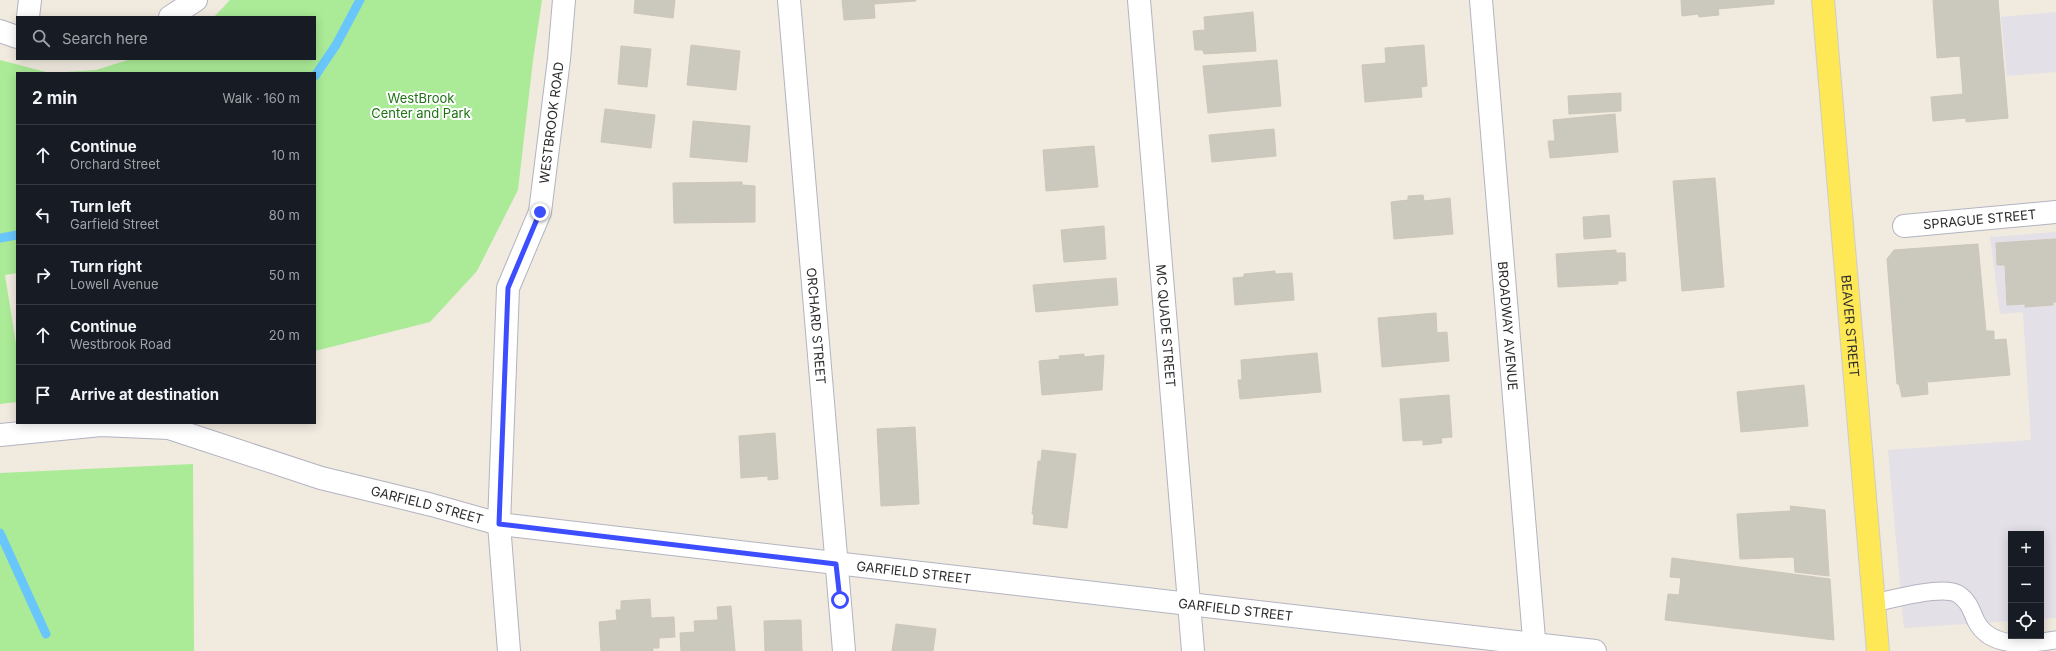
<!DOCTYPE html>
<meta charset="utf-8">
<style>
:root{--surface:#171b24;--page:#242831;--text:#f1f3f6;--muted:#9ea1a6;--line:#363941}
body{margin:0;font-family:Inter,sans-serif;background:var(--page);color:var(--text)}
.controls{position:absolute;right:12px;bottom:12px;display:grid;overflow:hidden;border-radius:0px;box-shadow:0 2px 10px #0003}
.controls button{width:36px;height:36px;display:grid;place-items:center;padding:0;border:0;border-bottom:1px solid var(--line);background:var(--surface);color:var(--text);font:20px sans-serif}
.stop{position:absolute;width:12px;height:12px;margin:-9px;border:3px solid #3d4eff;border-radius:50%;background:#fff}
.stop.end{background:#3d4eff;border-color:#fff;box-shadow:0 1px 4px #0008}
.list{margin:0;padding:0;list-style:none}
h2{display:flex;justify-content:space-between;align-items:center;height:52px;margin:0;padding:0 16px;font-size:17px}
h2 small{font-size:13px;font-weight:400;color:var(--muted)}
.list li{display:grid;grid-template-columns:26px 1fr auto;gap:12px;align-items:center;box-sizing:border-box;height:60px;padding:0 16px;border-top:1px solid var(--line)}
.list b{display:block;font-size:15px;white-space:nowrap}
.list p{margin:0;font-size:13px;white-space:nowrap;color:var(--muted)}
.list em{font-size:13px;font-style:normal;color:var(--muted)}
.icon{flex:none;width:22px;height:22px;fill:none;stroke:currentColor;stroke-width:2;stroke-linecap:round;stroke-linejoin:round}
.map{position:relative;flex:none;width:2056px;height:651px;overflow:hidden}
.search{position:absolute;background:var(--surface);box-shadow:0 2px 10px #0003;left:16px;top:16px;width:300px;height:44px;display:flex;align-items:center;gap:10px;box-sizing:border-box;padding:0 14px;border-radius:0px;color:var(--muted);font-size:15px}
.panel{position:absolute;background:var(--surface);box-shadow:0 2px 10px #0003;left:16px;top:72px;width:300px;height:352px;border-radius:0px}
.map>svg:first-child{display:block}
.industrial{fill:#e3e0e8}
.green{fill:#abeb97}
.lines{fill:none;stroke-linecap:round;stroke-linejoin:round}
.stream{stroke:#69c6fb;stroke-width:9}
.building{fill:#cbc8bd;stroke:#ccc7b8}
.service-casing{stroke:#b3b3c2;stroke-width:19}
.minor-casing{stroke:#b3b3c2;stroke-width:24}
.tertiary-casing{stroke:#b3b3c2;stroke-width:24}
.primary-casing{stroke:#cdcdcd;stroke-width:24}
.service{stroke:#fff;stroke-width:17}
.minor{stroke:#fff;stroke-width:22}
.tertiary{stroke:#fff;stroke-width:22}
.primary{stroke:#ffe855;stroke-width:22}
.route{stroke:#3d4eff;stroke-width:5}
.labels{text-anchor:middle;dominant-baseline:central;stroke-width:4;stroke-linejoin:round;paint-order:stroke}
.park-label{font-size:13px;fill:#1e7413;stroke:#fff}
.street-label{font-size:13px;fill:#2d2d2d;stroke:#fff}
</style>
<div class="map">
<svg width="2056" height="651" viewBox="0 0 2056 651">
<rect width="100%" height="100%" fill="#f0eadf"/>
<g class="industrial">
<polygon points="2056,12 2056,72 2007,76 2001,17"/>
<polygon points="2056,232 2056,618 2041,619 2041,534 2011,534 2011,621 1904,628 1888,450 2031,440 2023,312 2000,314 1990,237"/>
</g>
<g class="green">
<polygon points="230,0 542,0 533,60 518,190 477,271 430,322 315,351 315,73 17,73 17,273 5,275 17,350 17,402 0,404 0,60 50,73 96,70 131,59 315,59 315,17 214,17"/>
<polygon points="193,464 194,651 0,651 0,473"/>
</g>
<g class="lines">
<g class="stream">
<polyline points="315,76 336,45 360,0"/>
<polyline points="0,238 17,235"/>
<polyline points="0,533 46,634"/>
</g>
</g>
<g class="building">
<polygon points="635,0 675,0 673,18 634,13"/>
<polygon points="842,0 916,0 916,1 874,4 875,18 844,20"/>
<polygon points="1681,0 1774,0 1774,4 1718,9 1719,15 1699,17 1698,14 1682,16"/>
<polygon points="1933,0 1998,0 2008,118 1966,122 1966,118 1933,121 1931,97 1963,94 1960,56 1937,58"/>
<polygon points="1253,12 1256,51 1204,54 1203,50 1195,50 1193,31 1205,30 1204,17"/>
<polygon points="691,45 740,51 736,90 687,85"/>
<polygon points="1424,45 1427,86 1421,87 1422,97 1365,102 1362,65 1386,63 1385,48"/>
<polygon points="621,46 651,49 647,87 618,84"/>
<polygon points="1277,60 1281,106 1208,113 1203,66"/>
<polygon points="1621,93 1621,111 1569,114 1568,96"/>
<polygon points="605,109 655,115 651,148 601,142"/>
<polygon points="1615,114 1618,152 1550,158 1548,141 1555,141 1553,120"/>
<polygon points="693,121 750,126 747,162 690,157"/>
<polygon points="1274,129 1276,156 1212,162 1209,135"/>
<polygon points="1094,146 1098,187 1046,191 1043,150"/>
<polygon points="1715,178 1724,287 1682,291 1673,181"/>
<polygon points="742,182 742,185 755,186 755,222 674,223 673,183"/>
<polygon points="1423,195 1424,201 1450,198 1453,234 1394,239 1391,202 1408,200 1408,196"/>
<polygon points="1609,215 1611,237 1584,239 1583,217"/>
<polygon points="1104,226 1106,259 1064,262 1061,230"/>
<polygon points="2056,239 2056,302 2053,302 2053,305 2025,307 2025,304 2007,305 2005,265 1997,265 1996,243"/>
<polygon points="1978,244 1986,331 1994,331 1994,340 2006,339 2010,375 1927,382 1928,394 1902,397 1899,384 1897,384 1887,259 1894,250"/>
<polygon points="1616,250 1616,253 1625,253 1626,281 1618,281 1618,284 1558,287 1556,254"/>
<polygon points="1275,271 1275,274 1292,273 1294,300 1235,305 1233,278 1244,277 1244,274"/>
<polygon points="1116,278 1118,305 1036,312 1033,285"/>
<polygon points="1436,313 1437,333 1447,332 1449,361 1382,367 1378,318"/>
<polygon points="1317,353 1321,392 1240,399 1238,380 1242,380 1241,360"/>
<polygon points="1084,354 1084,357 1104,355 1102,390 1042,395 1039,361 1060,359 1059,356"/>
<polygon points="1804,385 1808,426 1741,432 1737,392"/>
<polygon points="1449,395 1452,437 1441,438 1442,443 1423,445 1423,440 1403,441 1400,399"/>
<polygon points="915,427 919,504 881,506 877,429"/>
<polygon points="775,433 778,479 768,480 768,476 741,478 739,436"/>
<polygon points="1042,450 1076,454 1067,528 1033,524 1034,514 1032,514 1038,461 1041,461"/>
<polygon points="1790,506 1825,510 1829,576 1795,572 1794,557 1740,559 1737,514 1791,511"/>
<polygon points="1672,558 1830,579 1834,640 1665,620 1668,594 1679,595 1681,578 1670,577"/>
<polygon points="650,599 651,618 674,617 675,637 659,638 659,648 653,648 653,651 601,651 599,622 617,620 616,610 621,610 621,601"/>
<polygon points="731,606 735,651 681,651 680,633 695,632 694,621 718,620 717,607"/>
<polygon points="801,620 802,651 765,651 764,621"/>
<polygon points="896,624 936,629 933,651 892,651"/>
</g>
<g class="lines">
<g class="service-casing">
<path id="service" d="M1874 603C1892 599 1942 585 1958 594 1969 601 1971 610 1976 621 1991 650 2030 644 2056 640"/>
</g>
<g class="minor-casing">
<g id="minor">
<path id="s1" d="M789 0 844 651"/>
<path id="s2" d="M1139 0 1193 651"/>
<polyline points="28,17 30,0"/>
<polyline points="170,17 196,0"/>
<polyline points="0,31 17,37"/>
<path id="s3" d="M1904 226 2056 212"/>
<path id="s4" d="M0 435 101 425 169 428 321 478 432 505 499 524 1595 651"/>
<path id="s5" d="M509 651 499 524 508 288 540 212 559 59 564 0"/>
</g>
</g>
<g class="tertiary-casing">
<g id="tertiary">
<path id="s6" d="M1481 0 1535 651"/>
</g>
</g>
<g class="primary-casing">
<g id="primary">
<path id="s7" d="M1823 0 1878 651"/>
</g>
</g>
<use href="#service" class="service"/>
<use href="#minor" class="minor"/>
<use href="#tertiary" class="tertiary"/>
<use href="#primary" class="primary"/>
</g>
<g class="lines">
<polyline class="route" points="540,212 508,288 499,524 836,564 840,600"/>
</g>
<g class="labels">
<g class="park-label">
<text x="421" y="98">WestBrook<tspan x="421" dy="15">Center and Park</tspan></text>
</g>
<g class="street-label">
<text stroke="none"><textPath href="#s5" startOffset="536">WESTBROOK ROAD</textPath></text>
<text stroke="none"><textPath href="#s3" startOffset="76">SPRAGUE STREET</textPath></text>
<text stroke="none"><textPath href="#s1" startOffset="327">ORCHARD STREET</textPath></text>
<text stroke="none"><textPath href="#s2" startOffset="327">MC QUADE STREET</textPath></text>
<text stroke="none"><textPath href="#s6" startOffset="327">BROADWAY AVENUE</textPath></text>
<text stroke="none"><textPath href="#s7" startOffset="327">BEAVER STREET</textPath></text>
<text stroke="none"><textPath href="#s4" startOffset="439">GARFIELD STREET</textPath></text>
<text stroke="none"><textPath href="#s4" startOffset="931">GARFIELD STREET</textPath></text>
<text stroke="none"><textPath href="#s4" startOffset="1255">GARFIELD STREET</textPath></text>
</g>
</g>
</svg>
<div class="controls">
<button>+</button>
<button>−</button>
<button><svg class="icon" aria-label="locate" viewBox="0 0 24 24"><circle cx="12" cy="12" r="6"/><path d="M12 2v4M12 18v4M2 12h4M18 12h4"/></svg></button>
</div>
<div class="stop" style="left:840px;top:600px"></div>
<div class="stop end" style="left:540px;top:212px"></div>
<div class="search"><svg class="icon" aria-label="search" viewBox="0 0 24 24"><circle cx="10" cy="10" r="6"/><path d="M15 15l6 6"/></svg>Search here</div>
<section class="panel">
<h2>2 min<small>Walk · 160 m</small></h2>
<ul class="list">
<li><svg class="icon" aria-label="ahead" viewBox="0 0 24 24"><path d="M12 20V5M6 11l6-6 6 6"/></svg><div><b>Continue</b><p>Orchard Street</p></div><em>10 m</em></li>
<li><svg class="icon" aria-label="left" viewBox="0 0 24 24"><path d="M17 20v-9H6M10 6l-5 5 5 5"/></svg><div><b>Turn left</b><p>Garfield Street</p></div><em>80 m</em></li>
<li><svg class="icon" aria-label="right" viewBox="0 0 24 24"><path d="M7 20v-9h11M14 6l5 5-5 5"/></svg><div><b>Turn right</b><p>Lowell Avenue</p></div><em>50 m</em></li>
<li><svg class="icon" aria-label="ahead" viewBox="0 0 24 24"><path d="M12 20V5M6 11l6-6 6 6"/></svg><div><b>Continue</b><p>Westbrook Road</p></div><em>20 m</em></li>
<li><svg class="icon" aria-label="arrive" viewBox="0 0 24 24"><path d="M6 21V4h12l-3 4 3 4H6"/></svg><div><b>Arrive at destination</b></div></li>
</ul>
</section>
</div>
